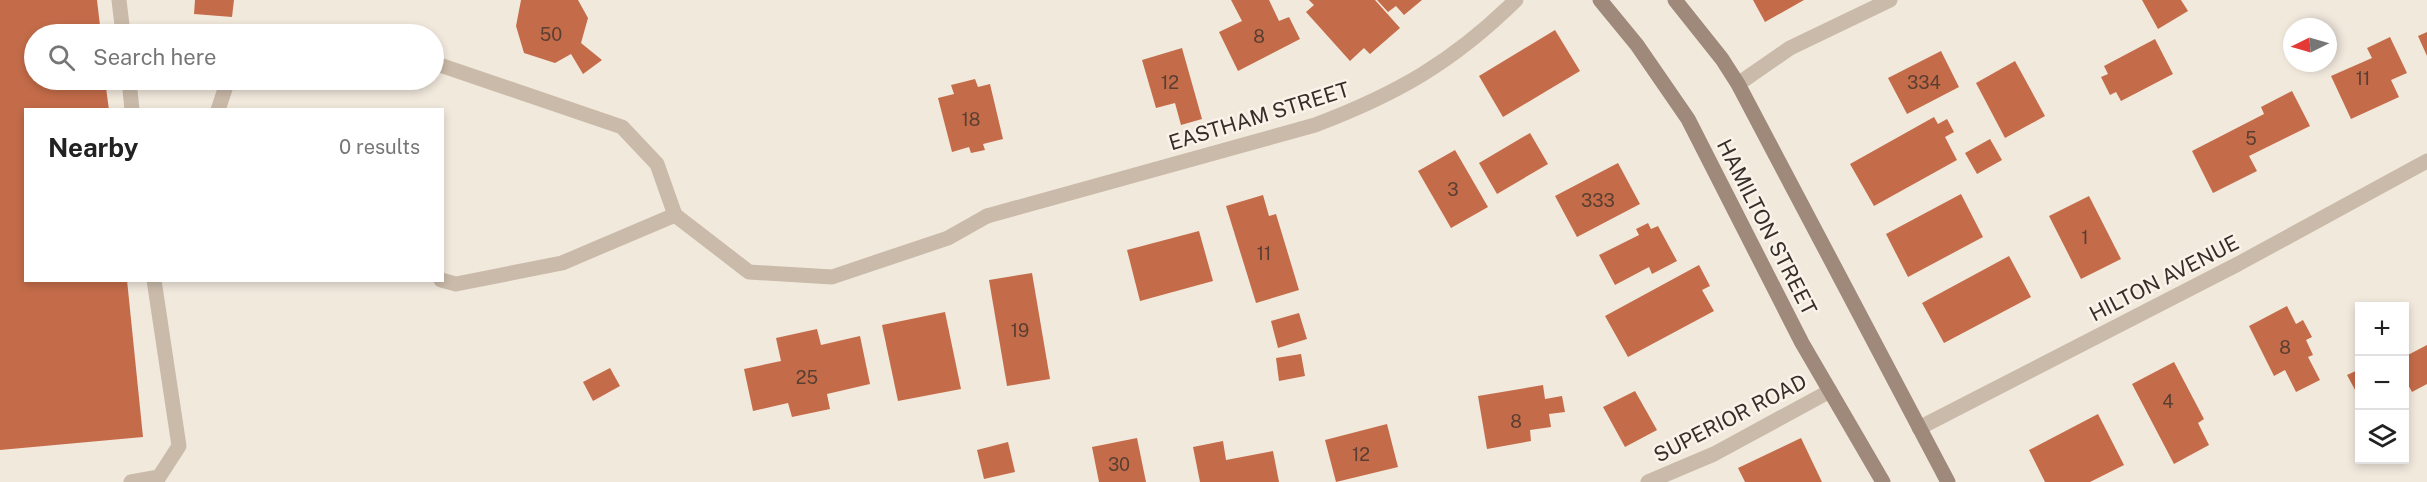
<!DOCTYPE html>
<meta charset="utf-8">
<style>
:root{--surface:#fff;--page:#f2f2f2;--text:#222;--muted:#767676;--line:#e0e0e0}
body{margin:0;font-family:"Public Sans",sans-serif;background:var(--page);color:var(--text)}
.controls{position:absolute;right:18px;bottom:18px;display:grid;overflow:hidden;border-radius:0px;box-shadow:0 3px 9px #0003}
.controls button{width:54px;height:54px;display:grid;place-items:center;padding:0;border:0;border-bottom:2px solid var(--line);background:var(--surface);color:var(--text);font:30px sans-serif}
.compass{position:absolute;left:2283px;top:18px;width:54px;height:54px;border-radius:50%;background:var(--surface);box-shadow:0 3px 9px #0003;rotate:265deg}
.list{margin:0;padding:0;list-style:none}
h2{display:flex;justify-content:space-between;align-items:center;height:78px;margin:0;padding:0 24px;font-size:26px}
h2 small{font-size:20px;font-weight:400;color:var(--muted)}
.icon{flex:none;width:33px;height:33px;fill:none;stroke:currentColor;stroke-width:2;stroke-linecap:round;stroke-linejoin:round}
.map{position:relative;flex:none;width:2427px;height:482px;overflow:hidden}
.search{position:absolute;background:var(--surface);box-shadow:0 3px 9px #0003;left:24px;top:24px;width:420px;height:66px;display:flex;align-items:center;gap:15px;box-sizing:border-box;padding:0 21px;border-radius:33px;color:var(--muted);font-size:22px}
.panel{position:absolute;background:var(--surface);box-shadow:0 3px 9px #0003;left:24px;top:108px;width:420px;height:174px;border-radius:0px}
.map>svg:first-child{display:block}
.building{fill:#c46c49}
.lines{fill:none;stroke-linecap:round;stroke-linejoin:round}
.lane{stroke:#cabaa9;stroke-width:15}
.street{stroke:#cabaa9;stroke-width:15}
.secondary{stroke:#9e897a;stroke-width:15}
.labels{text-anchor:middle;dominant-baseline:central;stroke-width:5;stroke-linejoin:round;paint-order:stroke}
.number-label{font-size:18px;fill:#5a3e31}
.street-label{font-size:21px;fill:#372e29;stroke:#faf3ea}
</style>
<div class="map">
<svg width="2427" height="482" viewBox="0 0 2427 482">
<rect width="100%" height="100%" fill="#f2e9dd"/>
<g class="building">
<polygon points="0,0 97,0 101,34 34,34 34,80 105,80 109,110 26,110 26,280 127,280 143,437 0,450"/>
<polygon points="195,0 234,0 232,17 194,14"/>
<polygon points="521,0 578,0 588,18 581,43 602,60 583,74 571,54 555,63 524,53 516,26"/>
<polygon points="1231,0 1269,0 1279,21 1289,17 1300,39 1238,71 1219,32 1242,21"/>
<polygon points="1309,0 1375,0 1400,28 1370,54 1364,48 1350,61 1306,12 1314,5"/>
<polygon points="1377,0 1422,0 1404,15 1396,6 1388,12"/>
<polygon points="1753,0 1804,0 1765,22"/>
<polygon points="2142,0 2181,0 2188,11 2158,29"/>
<polygon points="1555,30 1580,71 1503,117 1479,76"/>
<polygon points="2427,32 2427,56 2418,36"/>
<polygon points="2390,37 2407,73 2391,80 2399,97 2351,119 2331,76 2372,58 2367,48"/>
<polygon points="2155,39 2173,74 2121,101 2116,92 2110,95 2101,77 2108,74 2104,66"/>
<polygon points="1182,48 1202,119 1181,125 1175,103 1156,108 1142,60"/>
<polygon points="1941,51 1959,87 1907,114 1888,78"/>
<polygon points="2015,61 2045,116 2005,138 1976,83"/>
<polygon points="975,79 978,87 990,84 1003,139 983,144 985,150 971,153 969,147 952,152 938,98 954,94 951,85"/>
<polygon points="2292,91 2310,126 2249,156 2257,171 2213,193 2192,151 2264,114 2261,107"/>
<polygon points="1934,117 1938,124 1947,119 1954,132 1945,137 1957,160 1874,206 1850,164"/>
<polygon points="1530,133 1548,164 1497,194 1479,163"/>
<polygon points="1990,139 2002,160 1977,174 1965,153"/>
<polygon points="1455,150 1488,207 1451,228 1418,171"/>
<polygon points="1618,163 1640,204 1577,237 1555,196"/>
<polygon points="1961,194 1983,237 1908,277 1886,234"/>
<polygon points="1263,195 1269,216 1276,214 1299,290 1256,303 1226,206"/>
<polygon points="2089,196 2121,259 2081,279 2049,216"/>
<polygon points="1648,223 1651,229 1658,226 1677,261 1652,274 1649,267 1615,285 1599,255 1639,235 1636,229"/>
<polygon points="1199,231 1213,281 1140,301 1127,250"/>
<polygon points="2009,256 2031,297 1944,343 1922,303"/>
<polygon points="1699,265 1710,286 1702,290 1714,311 1628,357 1605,316"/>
<polygon points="1032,273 1050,379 1007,386 989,280"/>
<polygon points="2287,306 2296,324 2303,320 2312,337 2306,340 2313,355 2308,357 2320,380 2296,392 2285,370 2274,376 2249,326"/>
<polygon points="945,312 961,389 898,401 882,325"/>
<polygon points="1299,313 1307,339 1278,348 1271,321"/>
<polygon points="817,329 821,345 860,336 870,384 827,394 830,409 792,417 788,403 753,411 744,369 781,361 776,338"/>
<polygon points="2427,345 2427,384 2412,392 2404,377 2404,357"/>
<polygon points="1301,354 1305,376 1279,381 1276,358"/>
<polygon points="2174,362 2204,419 2198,423 2209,445 2174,464 2132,384"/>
<polygon points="610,368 620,386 593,401 583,382"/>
<polygon points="2360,369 2360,399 2347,375"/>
<polygon points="1543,385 1545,399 1562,396 1565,412 1549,414 1551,427 1530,430 1531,441 1487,449 1478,396"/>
<polygon points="1635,391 1657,430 1625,447 1603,407"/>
<polygon points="2098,414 2124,465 2090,482 2045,482 2029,450"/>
<polygon points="1387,424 1398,467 1336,482 1325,440"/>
<polygon points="1137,438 1146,482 1099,482 1092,447"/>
<polygon points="1801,438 1822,482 1745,482 1738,468"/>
<polygon points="1223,441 1226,460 1273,451 1279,482 1200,482 1193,447"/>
<polygon points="1008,442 1015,472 984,479 977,450"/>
</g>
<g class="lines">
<g class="lane">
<polyline points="119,0 123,34"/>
<polyline points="434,63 622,127 657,164 675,215 749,272 832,277 948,238 987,216"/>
<polyline points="129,80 132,110"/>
<polyline points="218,110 228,80"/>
<polyline points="441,280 456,284 562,263 675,215"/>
<polyline points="131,482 159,477 179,446 154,280"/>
</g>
<g class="street">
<polyline points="1738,84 1790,48 1890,0"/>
<path d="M987 216 1315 125C1397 94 1453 62 1516 0"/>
<polyline points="1919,428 2238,264 2427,161"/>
<polyline points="1648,482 1714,454 1830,391"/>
</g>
<g class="secondary">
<polyline points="1600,0 1637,45 1688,119 1802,343 1883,482"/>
<polyline points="1675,0 1722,59 1738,84 1948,482"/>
</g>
</g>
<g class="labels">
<g class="number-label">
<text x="551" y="34">50</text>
<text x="1259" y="36">8</text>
<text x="2363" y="78">11</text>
<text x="1170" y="82">12</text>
<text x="1924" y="82">334</text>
<text x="971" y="119">18</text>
<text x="2251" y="138">5</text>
<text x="1453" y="189">3</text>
<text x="1598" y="200">333</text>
<text x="2085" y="237">1</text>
<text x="1264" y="253">11</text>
<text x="1020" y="330">19</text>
<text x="2285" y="347">8</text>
<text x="807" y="377">25</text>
<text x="2168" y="401">4</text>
<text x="1516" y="421">8</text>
<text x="1361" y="454">12</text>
<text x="1119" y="464">30</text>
</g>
<g class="street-label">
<text transform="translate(1259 116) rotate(-17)">EASTHAM STREET</text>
<text transform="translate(1767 227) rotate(63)">HAMILTON STREET</text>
<text transform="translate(2164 278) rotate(-27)">HILTON AVENUE</text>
<text transform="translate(1730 418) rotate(-27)">SUPERIOR ROAD</text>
</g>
</g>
</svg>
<div class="controls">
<button>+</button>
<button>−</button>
<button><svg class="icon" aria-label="layers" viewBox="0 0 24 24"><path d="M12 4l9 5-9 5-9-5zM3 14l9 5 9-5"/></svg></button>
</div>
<svg class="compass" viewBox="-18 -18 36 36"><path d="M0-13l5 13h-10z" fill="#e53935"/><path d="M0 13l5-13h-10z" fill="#767676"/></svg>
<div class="search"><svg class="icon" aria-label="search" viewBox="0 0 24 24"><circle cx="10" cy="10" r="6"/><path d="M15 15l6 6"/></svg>Search here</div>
<section class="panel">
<h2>Nearby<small>0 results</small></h2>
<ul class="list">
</ul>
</section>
</div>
